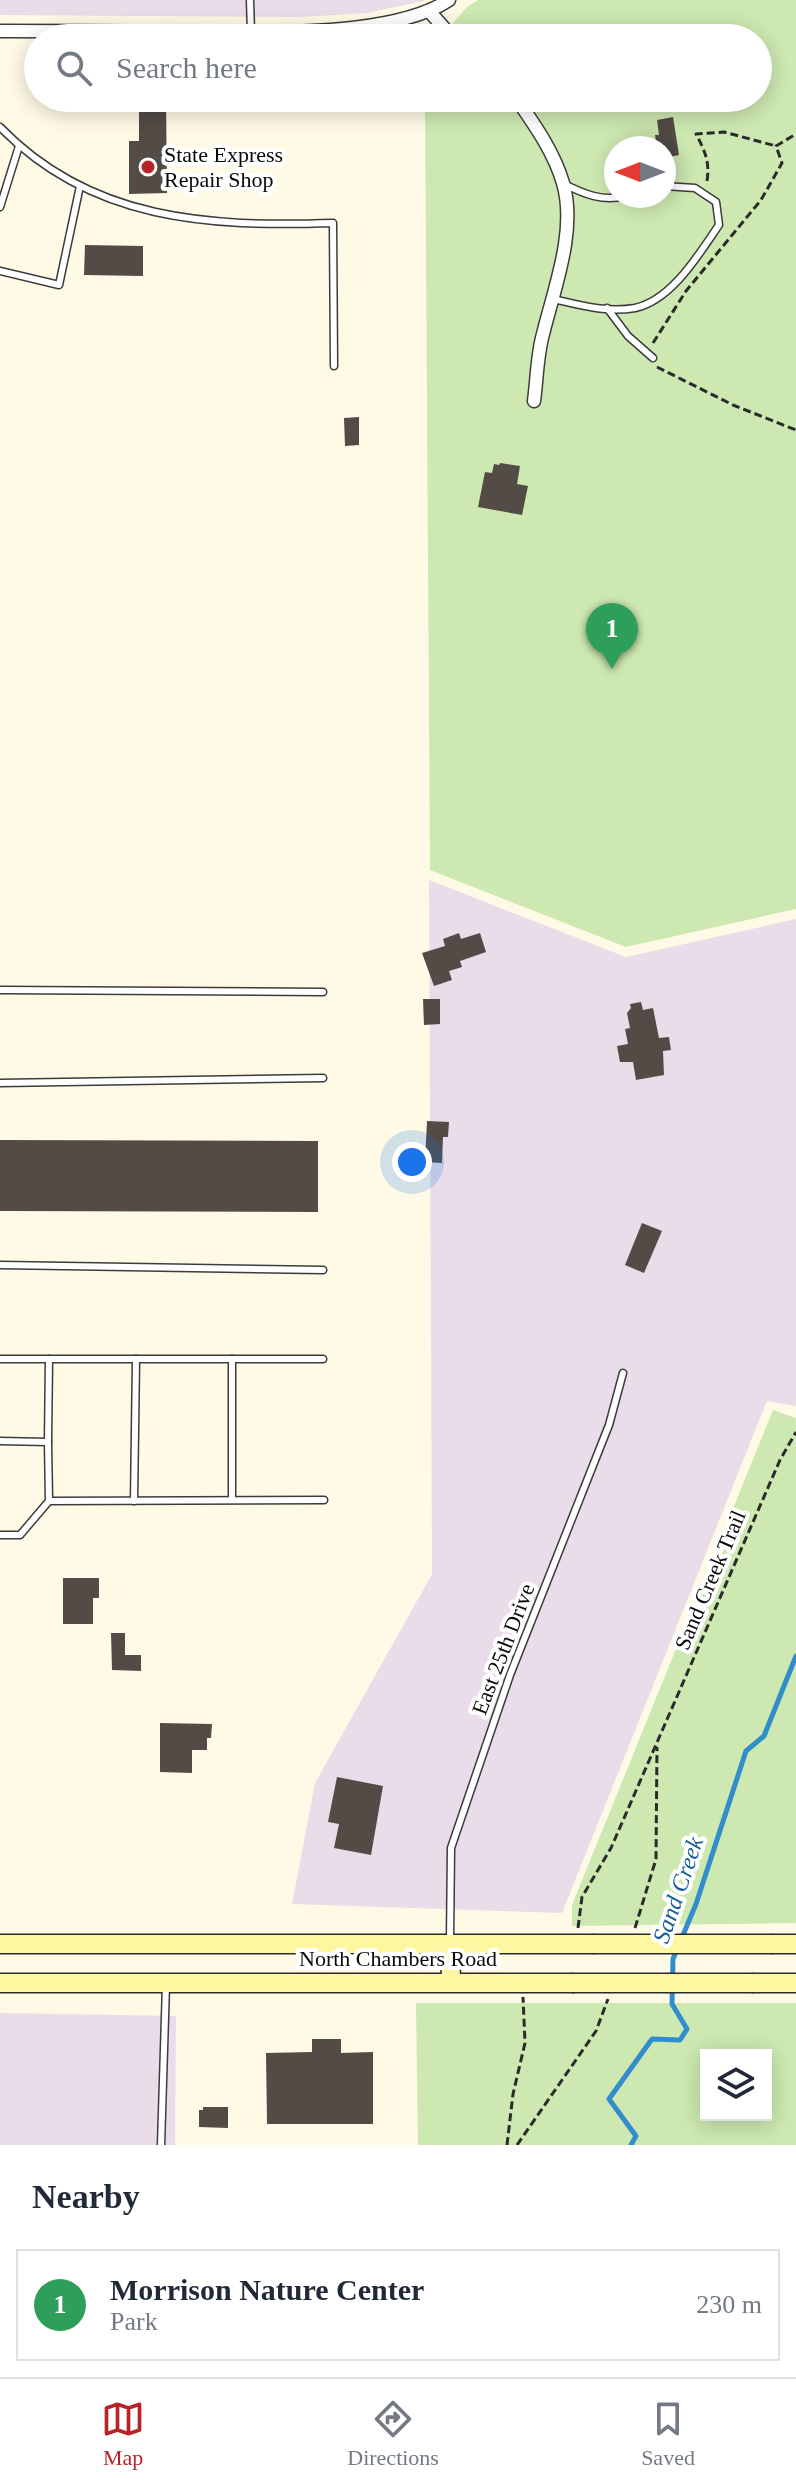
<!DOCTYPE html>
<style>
:root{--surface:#fff;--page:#f2f2f3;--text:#1f2937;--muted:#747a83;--line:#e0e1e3;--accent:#b82328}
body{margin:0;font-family:Georgia,serif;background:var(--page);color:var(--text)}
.controls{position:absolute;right:24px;bottom:24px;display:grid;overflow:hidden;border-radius:0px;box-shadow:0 4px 20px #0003}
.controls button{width:72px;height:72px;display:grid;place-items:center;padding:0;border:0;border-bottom:2px solid var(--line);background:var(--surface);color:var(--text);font:40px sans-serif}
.compass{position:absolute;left:604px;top:136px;width:72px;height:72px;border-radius:50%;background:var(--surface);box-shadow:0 4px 20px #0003;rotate:270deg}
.you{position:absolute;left:412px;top:1162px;width:28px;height:28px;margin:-20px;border:6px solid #fff;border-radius:50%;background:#1a73e8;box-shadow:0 0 0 12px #1a73e833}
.badge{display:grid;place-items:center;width:52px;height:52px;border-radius:50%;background:var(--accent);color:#fff;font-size:26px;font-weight:700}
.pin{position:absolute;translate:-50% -66px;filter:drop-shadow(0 2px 4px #0008)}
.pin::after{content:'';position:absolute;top:42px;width:28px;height:24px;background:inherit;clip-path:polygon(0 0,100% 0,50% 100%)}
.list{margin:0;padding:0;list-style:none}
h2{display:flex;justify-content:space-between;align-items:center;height:104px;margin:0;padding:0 32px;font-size:34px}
h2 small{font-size:26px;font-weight:400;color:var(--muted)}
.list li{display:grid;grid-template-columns:52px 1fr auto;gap:24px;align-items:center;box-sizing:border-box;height:112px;margin:0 16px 16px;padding:0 16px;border:2px solid var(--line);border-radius:0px}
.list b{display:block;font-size:30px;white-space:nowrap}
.list p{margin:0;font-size:26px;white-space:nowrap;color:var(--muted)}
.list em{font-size:26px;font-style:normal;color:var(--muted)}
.icon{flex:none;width:44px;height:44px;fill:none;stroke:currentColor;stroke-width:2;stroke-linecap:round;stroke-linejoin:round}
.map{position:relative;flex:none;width:796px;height:2145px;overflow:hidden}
.search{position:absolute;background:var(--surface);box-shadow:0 4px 20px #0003;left:24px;right:24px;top:24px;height:88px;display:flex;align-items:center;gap:20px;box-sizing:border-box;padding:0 28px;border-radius:44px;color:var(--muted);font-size:30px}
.sheet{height:232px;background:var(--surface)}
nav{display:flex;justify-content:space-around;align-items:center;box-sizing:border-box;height:112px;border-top:2px solid var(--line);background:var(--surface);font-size:22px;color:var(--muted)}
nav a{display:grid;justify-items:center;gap:4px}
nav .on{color:var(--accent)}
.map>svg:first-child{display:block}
.industrial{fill:#e8dde9}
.green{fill:#cde8b1;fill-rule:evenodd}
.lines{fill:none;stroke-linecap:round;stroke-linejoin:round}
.stream{stroke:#328dcd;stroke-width:5}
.building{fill:#524b46}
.lane-casing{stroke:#3c3c3c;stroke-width:9}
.street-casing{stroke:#3c3c3c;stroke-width:15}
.secondary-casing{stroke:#2b2b2b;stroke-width:21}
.path{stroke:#2b2b2b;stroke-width:3;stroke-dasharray:8 4;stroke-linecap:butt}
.lane{stroke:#fff;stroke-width:6}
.street{stroke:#fff;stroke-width:12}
.secondary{stroke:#fff6a1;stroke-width:18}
.secondary-bridge-casing{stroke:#2b2b2b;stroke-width:21;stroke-linecap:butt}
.secondary-bridge{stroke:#fff6a1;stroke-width:18}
.poi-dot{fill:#b82328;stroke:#fff;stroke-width:3}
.labels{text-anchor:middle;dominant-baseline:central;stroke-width:8;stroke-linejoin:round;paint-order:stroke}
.poi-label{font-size:22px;fill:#090909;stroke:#fff;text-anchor:start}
.street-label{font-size:22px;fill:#090909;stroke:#fff}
.water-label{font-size:24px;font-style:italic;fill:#155d99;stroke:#fff}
</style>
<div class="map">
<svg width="796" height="2145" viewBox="0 0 796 2145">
<rect width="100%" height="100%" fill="#fffae6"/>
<g class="industrial">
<polygon points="0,0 424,0 424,1 367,13 301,17 0,15"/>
<polygon points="429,880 626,957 796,919 796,1406 767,1401 562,1913 292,1904 315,1783 432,1574"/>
<polygon points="0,2013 176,2016 175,2145 0,2145"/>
</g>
<g class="green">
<path d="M478 0H796V909L626 947 430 870 425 98H758V38H440L467 7ZM616 148H664V196H616Z"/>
<polygon points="773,1410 796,1418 796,1923 572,1926 572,1905"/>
<path d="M416 2003H796V2145H418ZM766 2055V2115H706V2055Z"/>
</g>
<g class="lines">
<polyline class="stream" points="631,2145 636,2136 609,2099 652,2039 680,2040 687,2029 672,2004 673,1959 696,1904 746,1751 764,1736 796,1656"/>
</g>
<g class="building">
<polygon points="139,98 166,98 167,193 129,194 129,141 139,141"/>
<polygon points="673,117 679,155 664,158 664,148 657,148 655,135 659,135 657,120"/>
<polygon points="85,245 143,246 143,276 84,275"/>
<polygon points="359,417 359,445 345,446 344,418"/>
<polygon points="500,463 520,466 517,484 528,486 522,515 478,507 485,472 492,473 494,464 499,465"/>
<polygon points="459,933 461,939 480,933 486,952 460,961 462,967 449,971 452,980 434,986 422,953 445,946 443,939"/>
<polygon points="423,999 440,999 440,1024 424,1025"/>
<polygon points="641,1002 643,1010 653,1008 659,1038 669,1037 671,1050 663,1051 664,1075 636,1080 633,1062 620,1062 617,1046 628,1044 625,1029 630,1028 627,1013 631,1008 630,1004"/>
<polygon points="427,1121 449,1122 448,1137 443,1137 442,1163 425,1162"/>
<polygon points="0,1140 318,1141 318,1212 0,1211"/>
<polygon points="642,1223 662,1231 644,1273 625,1265"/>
<polygon points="63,1578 99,1578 99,1598 93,1598 93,1624 63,1624"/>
<polygon points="111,1633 125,1633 125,1655 141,1655 141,1671 112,1670"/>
<polygon points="160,1723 212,1724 211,1738 207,1738 207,1750 192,1750 192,1773 160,1772"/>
<polygon points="337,1777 383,1786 371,1855 334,1848 339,1824 328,1822"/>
<polygon points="312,2039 341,2039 341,2053 373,2052 373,2124 267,2124 266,2053 312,2052"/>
<polygon points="203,2107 228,2107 228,2128 199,2127 199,2110 203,2110"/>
</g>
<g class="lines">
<g class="lane-casing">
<g id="lane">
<polyline points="250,0 251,32"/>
<path d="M0 127C91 221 209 227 333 223L334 366"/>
<path d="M564 184C584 194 603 202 625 196"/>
<polyline points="0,207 19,146"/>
<polyline points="0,271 59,285 80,186"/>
<path d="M553 299C579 305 607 313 635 308 672 300 699 254 719 225L716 202 695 188 664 186"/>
<polyline points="607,308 628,336 653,358"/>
<polyline points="0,990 323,992"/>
<polyline points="0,1083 323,1078"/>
<polyline points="0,1265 323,1270"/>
<polyline points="0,1359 323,1359"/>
<polyline points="232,1359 232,1500"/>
<polyline points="0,1441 48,1442 49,1359"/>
<polyline points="49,1501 324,1500"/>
<polyline points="134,1501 136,1359"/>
<polyline points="0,1535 20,1535 49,1501 48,1442"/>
<polyline points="450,1940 451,1848 510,1675 609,1425 623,1373"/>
<polyline points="161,2145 166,1985"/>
</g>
</g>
<g class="street-casing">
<g id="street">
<polyline points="429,11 453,38"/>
<path d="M0 31C61 31 123 31 184 32 255 32 390 39 449 0"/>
<path d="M516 98C534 124 554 152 563 183 577 230 554 289 543 334 537 355 537 379 534 401"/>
</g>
</g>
<g class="secondary-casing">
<g id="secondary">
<polyline points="0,1944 593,1944"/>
<polyline points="450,1944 451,1982"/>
<polyline points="774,1944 796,1944"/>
<polyline points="0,1983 572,1983"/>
<polyline points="754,1983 796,1983"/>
</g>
</g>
<g class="path">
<path d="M707 181C710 162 705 151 696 134L724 132 776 146"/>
<polyline points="653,343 686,291 761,200 782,163 776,146 796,134"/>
<polyline points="657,367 733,405 796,430"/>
<polyline points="578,1928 582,1897 611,1848 780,1460 796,1432"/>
<polyline points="635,1928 656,1859 657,1747"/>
<polyline points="507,2145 513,2094 525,2043 523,1997"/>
<polyline points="517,2145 596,2031 608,1999"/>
</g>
<use href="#lane" class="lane"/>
<use href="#street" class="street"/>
<use href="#secondary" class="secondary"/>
<g class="secondary-bridge-casing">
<g id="secondary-bridge">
<polyline points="593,1944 774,1944"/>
<polyline points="572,1983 754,1983"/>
</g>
</g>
<use href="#secondary-bridge" class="secondary-bridge"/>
</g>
<circle class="poi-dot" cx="148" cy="167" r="8"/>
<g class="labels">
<g class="poi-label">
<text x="164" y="154">State Express<tspan x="164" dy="25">Repair Shop</tspan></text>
</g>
<g class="street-label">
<text transform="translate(710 1580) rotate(-67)">Sand Creek Trail</text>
<text transform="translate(503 1649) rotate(-69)">East 25th Drive</text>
<text x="398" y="1958">North Chambers Road</text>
</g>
<g class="water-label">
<text transform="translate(678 1890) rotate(-71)">Sand Creek</text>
</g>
</g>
</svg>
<div class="controls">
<button><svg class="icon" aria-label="layers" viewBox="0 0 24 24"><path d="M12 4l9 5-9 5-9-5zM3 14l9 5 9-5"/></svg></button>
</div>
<svg class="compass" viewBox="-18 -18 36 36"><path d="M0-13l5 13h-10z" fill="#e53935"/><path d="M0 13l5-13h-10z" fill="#747a83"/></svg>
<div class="you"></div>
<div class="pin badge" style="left:612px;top:669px;background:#2e9e5b">1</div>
<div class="search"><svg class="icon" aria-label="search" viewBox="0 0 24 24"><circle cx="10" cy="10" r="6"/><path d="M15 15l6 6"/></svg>Search here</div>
</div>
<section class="sheet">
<h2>Nearby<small></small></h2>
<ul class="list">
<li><span class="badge" style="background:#2e9e5b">1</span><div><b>Morrison Nature Center</b><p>Park</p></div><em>230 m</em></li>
</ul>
</section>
<nav>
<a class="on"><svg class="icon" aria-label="map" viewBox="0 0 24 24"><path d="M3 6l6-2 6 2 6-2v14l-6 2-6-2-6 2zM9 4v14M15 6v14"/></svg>Map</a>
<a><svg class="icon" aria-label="directions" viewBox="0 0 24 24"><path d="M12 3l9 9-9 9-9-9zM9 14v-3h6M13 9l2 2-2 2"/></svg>Directions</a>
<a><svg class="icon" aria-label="saved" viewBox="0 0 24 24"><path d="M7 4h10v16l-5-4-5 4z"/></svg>Saved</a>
</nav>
